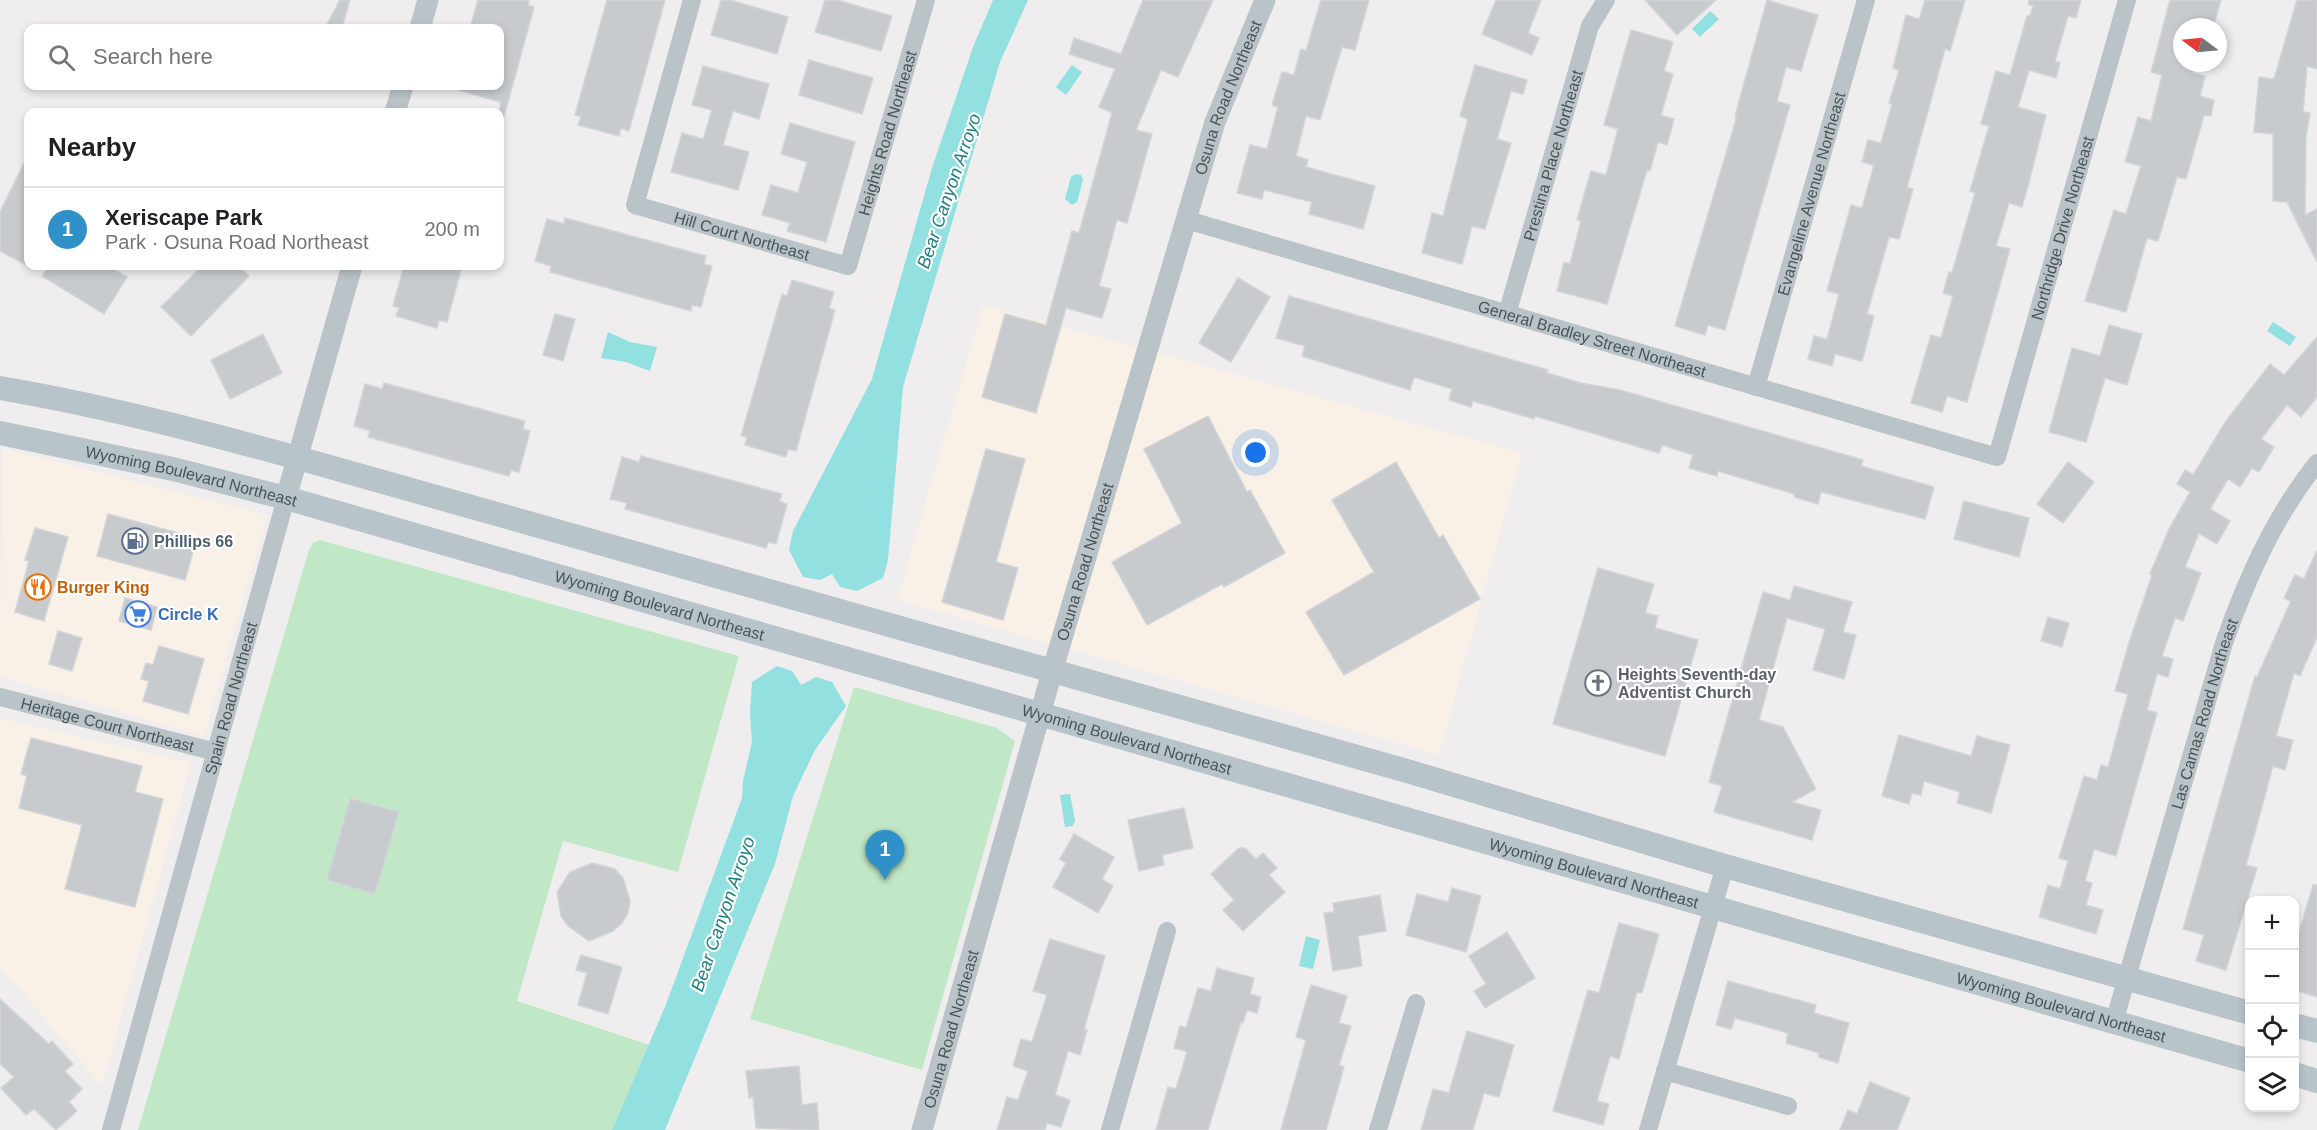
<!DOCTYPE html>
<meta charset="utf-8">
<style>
:root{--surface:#fff;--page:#f2f2f2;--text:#202124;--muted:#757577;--line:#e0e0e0;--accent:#2f91c8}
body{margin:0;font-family:Helvetica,sans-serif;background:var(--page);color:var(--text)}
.controls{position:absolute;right:18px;bottom:18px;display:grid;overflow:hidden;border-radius:12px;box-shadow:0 3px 9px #0003}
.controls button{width:54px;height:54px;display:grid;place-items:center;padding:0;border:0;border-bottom:2px solid var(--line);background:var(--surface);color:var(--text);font:30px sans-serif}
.compass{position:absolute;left:2173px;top:18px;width:54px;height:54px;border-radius:50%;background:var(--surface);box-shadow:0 3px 9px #0003;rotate:286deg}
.you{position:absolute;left:1256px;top:453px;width:21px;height:21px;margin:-15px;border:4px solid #fff;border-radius:50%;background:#1a73e8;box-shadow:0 0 0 9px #1a73e833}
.badge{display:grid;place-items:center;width:39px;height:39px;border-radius:50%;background:var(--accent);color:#fff;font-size:20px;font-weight:700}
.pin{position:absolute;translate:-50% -50px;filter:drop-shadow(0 2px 3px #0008)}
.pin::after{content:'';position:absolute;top:32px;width:21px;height:18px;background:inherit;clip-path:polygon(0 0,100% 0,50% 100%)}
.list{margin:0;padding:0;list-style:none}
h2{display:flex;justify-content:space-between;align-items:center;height:78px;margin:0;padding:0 24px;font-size:26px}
h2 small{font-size:20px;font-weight:400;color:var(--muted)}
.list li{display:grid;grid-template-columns:39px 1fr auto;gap:18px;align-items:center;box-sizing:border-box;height:84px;padding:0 24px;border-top:2px solid var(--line)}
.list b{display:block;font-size:22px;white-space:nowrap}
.list p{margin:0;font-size:20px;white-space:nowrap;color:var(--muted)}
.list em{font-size:20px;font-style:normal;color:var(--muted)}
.icon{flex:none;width:33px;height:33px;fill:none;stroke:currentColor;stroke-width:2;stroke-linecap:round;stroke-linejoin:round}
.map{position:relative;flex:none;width:2317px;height:1130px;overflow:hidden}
.search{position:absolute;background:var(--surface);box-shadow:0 3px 9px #0003;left:24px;top:24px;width:480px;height:66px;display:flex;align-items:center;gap:15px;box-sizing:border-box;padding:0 21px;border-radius:12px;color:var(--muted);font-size:22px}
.panel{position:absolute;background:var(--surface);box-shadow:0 3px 9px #0003;left:24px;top:108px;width:480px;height:162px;border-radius:12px}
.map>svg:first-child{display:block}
.commercial{fill:#f9f0e7}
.green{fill:#c0e8c7}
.water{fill:#92e0e0}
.building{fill:#c8cbce;stroke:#d2d5d8;stroke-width:1.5}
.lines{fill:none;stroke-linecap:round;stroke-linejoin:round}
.minor{stroke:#bac4c8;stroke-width:18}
.tertiary{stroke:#bac4c8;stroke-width:21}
.secondary{stroke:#b8c4ca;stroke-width:24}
.labels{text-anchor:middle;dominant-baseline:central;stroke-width:4.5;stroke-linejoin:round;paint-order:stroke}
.street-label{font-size:16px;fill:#485458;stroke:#fff}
.service-label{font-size:16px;font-weight:bold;fill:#4e5e75;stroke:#fff;text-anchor:start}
.food-label{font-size:16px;font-weight:bold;fill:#c56008;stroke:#fff;text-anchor:start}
.shop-label{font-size:16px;font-weight:bold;fill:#366cbe;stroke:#fff;text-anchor:start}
.worship-label{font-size:16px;font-weight:bold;fill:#5b616d;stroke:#fff;text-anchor:start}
.water-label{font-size:18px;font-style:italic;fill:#1b8181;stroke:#fff}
</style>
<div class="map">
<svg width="2317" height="1130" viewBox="0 0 2317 1130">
<rect width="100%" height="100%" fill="#efedee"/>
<g class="commercial">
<polygon points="983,305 1522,453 1439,755 897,600"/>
<polygon points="2,448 268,515 204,736 0,677"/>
<polygon points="0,718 191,763 102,1086 0,966"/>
</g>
<g class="green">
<polygon points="320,540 739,656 678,872 563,841 517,1001 649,1045 612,1130 138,1130 309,550 313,543"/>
<polygon points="854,687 997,728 1015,741 922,1070 750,1019"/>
</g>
<g class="water">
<polygon points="993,0 1028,0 1000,62 903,387 888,560 883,578 857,591 840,587 832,574 820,580 803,577 789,550 793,531 872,379 932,168 973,47"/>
<polygon points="1710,11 1719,19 1700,37 1692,29"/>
<polygon points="1072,65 1082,72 1066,95 1056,87"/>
<polygon points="1076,174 1081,175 1083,180 1077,202 1072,205 1065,199 1071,177"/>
<polygon points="2273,322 2296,337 2290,346 2267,331"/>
<polygon points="608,332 630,342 657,347 650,371 626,362 601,358"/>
<polygon points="777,666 792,671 801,685 816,677 832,682 846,706 815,750 793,796 775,864 665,1130 612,1130 665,1007 742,798 743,781 752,742 750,713 752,682"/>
<polygon points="1070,794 1075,820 1073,826 1065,827 1060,795"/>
<polygon points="1306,936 1320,940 1313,969 1299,966"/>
</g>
<g class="building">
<polygon points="340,0 350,0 342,28 325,28"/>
<polygon points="478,0 529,0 528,5 534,7 504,117 500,117 500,102 458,90 459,86 500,86 500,28 470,28"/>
<polygon points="607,0 665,0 629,131 621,128 619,136 578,125 581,117 575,115"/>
<polygon points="721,0 730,0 788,17 777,54 711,35"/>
<polygon points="825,0 837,0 892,16 881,51 815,32"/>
<polygon points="1143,0 1213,0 1178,77 1161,70 1136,130 1152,134 1127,223 1117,220 1099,286 1111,289 1102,318 1066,308 1036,413 982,397 1005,314 1046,325 1072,231 1079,233 1112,113 1099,107 1115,69 1069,54 1074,38 1121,54"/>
<polygon points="1321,0 1369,0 1355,50 1342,47 1320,120 1306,116 1296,156 1308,160 1306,167 1375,186 1363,229 1309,214 1312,202 1264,190 1262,199 1237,193 1250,145 1267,149 1278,107 1272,105 1282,72 1294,75 1301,49 1306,51"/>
<polygon points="1496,0 1541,0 1528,33 1539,38 1532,55 1482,34"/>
<polygon points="1645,0 1716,0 1677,35"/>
<polygon points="1767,0 1818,15 1801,71 1786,67 1777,101 1790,105 1725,330 1708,325 1705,335 1675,326 1737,116 1735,116"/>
<polygon points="1925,0 1965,0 1950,51 1945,49 1925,122 1907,187 1913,189 1899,239 1889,237 1867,314 1874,316 1862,361 1835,354 1832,366 1808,359 1814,336 1827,339 1839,294 1827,291 1851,205 1862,208 1874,165 1862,162 1868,140 1881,143 1892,104 1889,103 1899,70 1893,68 1906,15 1919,19"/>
<polygon points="2029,0 2081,0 2076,18 2068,16 2055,61 2060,63 2056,78 2029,70 2018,107 2046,115 2028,186 2022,207 2009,203 1996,246 2010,249 1967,402 1947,396 1942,412 1911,403 1931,335 1941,338 1953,296 1943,293 1949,272 1952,273 1975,193 1970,191 1989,126 1981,124 1996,71 2010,75 2027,16 2030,16 2033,6 2028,4"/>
<polygon points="2170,0 2221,0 2213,27 2182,27 2182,63 2195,63 2193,73 2205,76 2200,96 2214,100 2211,116 2204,115 2186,179 2177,177 2158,241 2147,238 2126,312 2085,301 2114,210 2126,214 2141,166 2125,162 2138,117 2151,121 2162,75 2151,72"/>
<polygon points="2297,0 2317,0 2317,69 2307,66 2303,112 2310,113 2306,136 2305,215 2317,209 2317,262 2287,202 2273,201 2273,134 2254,132 2259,77 2274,79"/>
<polygon points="1631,30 1673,42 1664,71 1673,74 1661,115 1674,119 1667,145 1658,142 1650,171 1647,170 1607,304 1557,291 1564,262 1570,264 1581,221 1577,220 1591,171 1606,175 1618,129 1604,125"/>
<polygon points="809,60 873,78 862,114 799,95"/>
<polygon points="1475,65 1527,80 1523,94 1511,91 1497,139 1511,143 1485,229 1472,226 1462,264 1422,253 1432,213 1443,216 1468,119 1460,116"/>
<polygon points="703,66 769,84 759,119 733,111 723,145 749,152 738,190 671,172 682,133 703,139 712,110 692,105"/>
<polygon points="790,123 855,142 826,242 787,231 790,223 762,215 771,185 798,193 807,162 781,154"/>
<polygon points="28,155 28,266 0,251 0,212"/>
<polygon points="565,218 706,256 704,264 712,266 701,307 692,305 691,311 550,272 551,266 535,261 547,219 564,224"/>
<polygon points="49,266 108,266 127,277 104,314 42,276"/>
<polygon points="202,266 238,266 249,276 191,336 161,307"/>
<polygon points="410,266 462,266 447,322 439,320 437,328 396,316 399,308 393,306 403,269 409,270"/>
<polygon points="1238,278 1270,297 1231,362 1199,343"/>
<polygon points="792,280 834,292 829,308 835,310 796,451 788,449 786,457 745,445 747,437 741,436 782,294 787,296"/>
<polygon points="1289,296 1548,370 1547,373 1581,383 1620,390 1863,460 1861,466 1934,487 1925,519 1821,492 1818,504 1794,497 1794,494 1718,471 1717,476 1689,468 1693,455 1662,445 1659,453 1535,416 1534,419 1473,401 1471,407 1449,400 1452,389 1414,377 1410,390 1302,356 1305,346 1276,338"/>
<polygon points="555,314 575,319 563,361 543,355"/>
<polygon points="2109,325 2142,334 2127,385 2105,378 2086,442 2049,432 2072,348 2100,356"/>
<polygon points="263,334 282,373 230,399 211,360"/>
<polygon points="2317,337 2317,397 2301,417 2287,405 2261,439 2274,447 2259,472 2252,468 2240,487 2228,479 2210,509 2230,521 2217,544 2199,533 2185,567 2201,573 2183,621 2175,618 2162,656 2173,659 2168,677 2157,674 2147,710 2157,713 2116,856 2094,849 2085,881 2092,883 2086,905 2103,910 2096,934 2039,917 2048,885 2060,889 2068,861 2059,858 2084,776 2097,780 2101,765 2108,767 2128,694 2115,691 2128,646 2152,575 2150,574 2169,529 2190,492 2177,484 2185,470 2193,475 2226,421 2270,364 2284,375"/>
<polygon points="384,383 525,421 523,429 530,431 519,472 511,470 509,476 368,437 370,431 354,426 365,384 382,389"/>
<polygon points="1208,416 1247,492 1250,490 1285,553 1224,587 1222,584 1147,625 1112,562 1182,523 1144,449"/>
<polygon points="986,449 1025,459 996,562 1018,568 1003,620 942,602"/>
<polygon points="641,456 782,494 779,501 787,504 776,544 768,542 766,548 625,509 627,503 610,499 622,457 639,462"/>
<polygon points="1396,462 1439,538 1443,535 1480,599 1344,675 1306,612 1374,572 1332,500"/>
<polygon points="2068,462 2094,482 2063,523 2037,504"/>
<polygon points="1964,501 2029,518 2019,557 1954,539"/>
<polygon points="108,514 197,538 185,580 97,556"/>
<polygon points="35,528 68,537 44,621 15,612 29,561 25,560"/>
<polygon points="2317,550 2317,637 2300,676 2294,673 2276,736 2293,740 2285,770 2273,766 2246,865 2257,868 2226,970 2196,961 2204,935 2183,929 2255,676 2257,677 2291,601 2284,598 2295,575 2304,579"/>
<polygon points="1598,568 1654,584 1645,613 1658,616 1655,628 1698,640 1665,756 1553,724"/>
<polygon points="1794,586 1852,602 1843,632 1856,635 1844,679 1813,670 1825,629 1787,618 1759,720 1783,727 1816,789 1792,802 1821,810 1812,840 1714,812 1722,786 1709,782 1763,592 1790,600"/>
<polygon points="125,598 157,607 151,630 119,621"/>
<polygon points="2048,617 2069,623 2062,647 2041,641"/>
<polygon points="58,631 82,638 72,671 49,664"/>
<polygon points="159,646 204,659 188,714 143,701 149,681 141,679 146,663 153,665"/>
<polygon points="1899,735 1971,756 1977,736 2010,745 1991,813 1957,803 1960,792 1924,781 1921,795 1912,793 1909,804 1882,796"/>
<polygon points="31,738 142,766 135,792 163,799 135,907 65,889 82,825 19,808 27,776 21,774"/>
<polygon points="350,798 399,812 375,894 327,880"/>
<polygon points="1184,808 1193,848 1162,855 1164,865 1139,871 1128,820"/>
<polygon points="1074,834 1114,857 1102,879 1113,886 1098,913 1053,887 1066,863 1060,859"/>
<polygon points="1239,848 1245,848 1256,859 1263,853 1277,868 1269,875 1285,892 1243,931 1223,910 1234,900 1211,874"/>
<polygon points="592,863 615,869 623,878 630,901 628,913 622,923 613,931 589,941 568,926 561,916 557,892 570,872"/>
<polygon points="2313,885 2317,885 2317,997 2295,990 2295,935 2298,936"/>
<polygon points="1452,888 1481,896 1466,952 1406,935 1417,894 1448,902"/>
<polygon points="1380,895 1386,931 1358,936 1362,966 1333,971 1324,913 1334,912 1333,903"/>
<polygon points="1619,923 1659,934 1642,993 1637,992 1619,1059 1610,1056 1597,1101 1609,1104 1603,1125 1553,1111 1588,990 1599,993"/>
<polygon points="1507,932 1535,978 1485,1008 1474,991 1486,984 1469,956"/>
<polygon points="1050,939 1105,956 1084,1029 1087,1030 1080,1055 1068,1051 1055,1095 1070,1100 1061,1127 1047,1123 1045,1130 997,1130 1007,1097 1018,1100 1028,1071 1013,1066 1021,1039 1032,1042 1047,995 1033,991"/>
<polygon points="581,955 622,967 608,1014 578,1005 587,973 576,970"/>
<polygon points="1217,968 1254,978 1250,994 1261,997 1257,1013 1247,1010 1243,1023 1241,1022 1208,1130 1156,1130 1168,1087 1176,1089 1187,1052 1174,1048 1180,1026 1186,1028 1198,988 1211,991"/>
<polygon points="1728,981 1816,1005 1814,1013 1849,1023 1838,1063 1818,1057 1819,1053 1786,1043 1788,1033 1735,1018 1731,1029 1716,1025"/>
<polygon points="1311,985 1347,996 1339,1023 1351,1026 1339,1065 1344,1067 1326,1130 1281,1130 1306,1040 1296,1037"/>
<polygon points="0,999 49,1044 52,1041 73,1064 65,1071 82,1089 69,1102 77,1111 56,1130 34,1109 26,1115 1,1088 14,1077 0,1064"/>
<polygon points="1467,1031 1514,1045 1499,1097 1484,1093 1473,1130 1421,1130 1433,1089 1449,1093"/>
<polygon points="799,1066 802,1105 817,1103 819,1130 756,1128 753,1097 749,1098 746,1071"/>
<polygon points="1870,1082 1910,1098 1897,1130 1840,1130 1848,1110 1857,1114"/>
</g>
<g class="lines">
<g class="minor">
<path id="s1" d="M692 0 635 205 848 266 926 0"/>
<path id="s2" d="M1187 220 1997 457 2127 0"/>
<path id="s3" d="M1507 314 1590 26 1606 0"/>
<path id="s4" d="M1756 387 1866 0"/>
<path id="s5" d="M0 697 216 752"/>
<path id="s6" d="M2114 1022 2224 643C2247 578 2274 517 2317 463"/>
<polyline points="1665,1071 1788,1106"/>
<path id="s7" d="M111 1130 286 498"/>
<polyline points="1110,1130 1167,931"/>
<polyline points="1378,1130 1416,1003"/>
<polyline points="1648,1130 1725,866"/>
</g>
<g class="tertiary">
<polyline points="420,28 428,0"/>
<polyline points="395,112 403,86"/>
<polyline points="286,498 352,266"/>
<path id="s8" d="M922 1130 1052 672 1215 122 1265 0"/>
</g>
<g class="secondary">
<path d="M0 388C101 405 199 431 298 458L1407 771 1725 866 2250 1013"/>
<path id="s9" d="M0 433 173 469 286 498 2250 1061"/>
<polyline points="2294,1025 2317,1031"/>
<polyline points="2294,1074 2317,1081"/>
</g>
</g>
<defs>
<g id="fuel-ring" transform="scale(1.35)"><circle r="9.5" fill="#fff" stroke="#5c6f8a" stroke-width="1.5"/><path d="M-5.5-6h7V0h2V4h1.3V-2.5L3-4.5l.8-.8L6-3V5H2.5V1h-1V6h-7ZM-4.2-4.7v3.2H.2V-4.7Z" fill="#5c6f8a"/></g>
<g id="restaurant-ring" transform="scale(1.35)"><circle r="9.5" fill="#fff" stroke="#e8710a" stroke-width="1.5"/><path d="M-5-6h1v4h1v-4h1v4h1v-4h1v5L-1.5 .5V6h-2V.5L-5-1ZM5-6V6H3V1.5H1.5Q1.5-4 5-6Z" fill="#e8710a"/></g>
<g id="supermarket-ring" transform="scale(1.35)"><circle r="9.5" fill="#fff" stroke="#3f7fe0" stroke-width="1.5"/><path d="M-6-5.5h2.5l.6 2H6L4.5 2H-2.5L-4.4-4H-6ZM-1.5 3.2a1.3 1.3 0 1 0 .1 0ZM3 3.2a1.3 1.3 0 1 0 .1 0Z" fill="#3f7fe0"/></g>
<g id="church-ring" transform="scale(1.35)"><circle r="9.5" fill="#fff" stroke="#6b7280" stroke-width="1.5"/><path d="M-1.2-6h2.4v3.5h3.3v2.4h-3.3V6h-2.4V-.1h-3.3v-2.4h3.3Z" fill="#6b7280"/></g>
</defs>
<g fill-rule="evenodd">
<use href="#fuel-ring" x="135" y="541"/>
<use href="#restaurant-ring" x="38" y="587"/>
<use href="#supermarket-ring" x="138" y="614"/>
<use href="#church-ring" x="1598" y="683"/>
</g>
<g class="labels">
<g class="street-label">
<text stroke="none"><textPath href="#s8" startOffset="1077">Osuna Road Northeast</textPath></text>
<text stroke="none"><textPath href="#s1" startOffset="573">Heights Road Northeast</textPath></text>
<text stroke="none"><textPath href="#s3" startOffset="165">Prestina Place Northeast</textPath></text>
<text stroke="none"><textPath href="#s4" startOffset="201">Evangeline Avenue Northeast</textPath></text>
<text stroke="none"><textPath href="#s2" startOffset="1082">Northridge Drive Northeast</textPath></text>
<text stroke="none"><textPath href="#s1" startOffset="324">Hill Court Northeast</textPath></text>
<text stroke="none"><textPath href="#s2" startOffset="422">General Bradley Street Northeast</textPath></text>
<text stroke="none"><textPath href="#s9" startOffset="196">Wyoming Boulevard Northeast</textPath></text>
<text stroke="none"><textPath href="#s8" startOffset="591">Osuna Road Northeast</textPath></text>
<text stroke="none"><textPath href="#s9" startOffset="682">Wyoming Boulevard Northeast</textPath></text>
<text stroke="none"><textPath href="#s7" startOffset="448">Spain Road Northeast</textPath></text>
<text stroke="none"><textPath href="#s6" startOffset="321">Las Camas Road Northeast</textPath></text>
<text stroke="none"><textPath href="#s5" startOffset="111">Heritage Court Northeast</textPath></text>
<text stroke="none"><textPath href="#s9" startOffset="1168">Wyoming Boulevard Northeast</textPath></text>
<text stroke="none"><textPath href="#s9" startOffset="1654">Wyoming Boulevard Northeast</textPath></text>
<text stroke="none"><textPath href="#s9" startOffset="2140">Wyoming Boulevard Northeast</textPath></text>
<text stroke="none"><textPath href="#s8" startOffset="105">Osuna Road Northeast</textPath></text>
</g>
<g class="service-label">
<text x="154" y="541">Phillips 66</text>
</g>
<g class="food-label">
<text x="57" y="587">Burger King</text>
</g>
<g class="shop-label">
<text x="158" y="614">Circle K</text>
</g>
<g class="worship-label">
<text x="1618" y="674">Heights Seventh-day<tspan x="1618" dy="18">Adventist Church</tspan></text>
</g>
<g class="water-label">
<text transform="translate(949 191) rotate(-71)">Bear Canyon Arroyo</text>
<text transform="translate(723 914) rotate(-71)">Bear Canyon Arroyo</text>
</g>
</g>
</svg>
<div class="controls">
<button>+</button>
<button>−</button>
<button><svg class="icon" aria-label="locate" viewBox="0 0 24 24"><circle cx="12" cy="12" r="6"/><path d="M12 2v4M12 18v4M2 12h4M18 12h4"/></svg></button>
<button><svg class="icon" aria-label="layers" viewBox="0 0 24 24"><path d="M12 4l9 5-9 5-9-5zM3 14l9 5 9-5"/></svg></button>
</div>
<svg class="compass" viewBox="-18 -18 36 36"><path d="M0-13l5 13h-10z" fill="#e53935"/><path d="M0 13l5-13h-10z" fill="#757577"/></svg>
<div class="you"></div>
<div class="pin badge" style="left:885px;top:880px">1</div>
<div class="search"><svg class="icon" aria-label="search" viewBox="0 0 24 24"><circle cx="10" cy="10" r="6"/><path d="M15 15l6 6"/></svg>Search here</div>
<section class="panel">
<h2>Nearby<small></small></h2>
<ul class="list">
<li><span class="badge">1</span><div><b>Xeriscape Park</b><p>Park · Osuna Road Northeast</p></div><em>200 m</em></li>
</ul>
</section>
</div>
